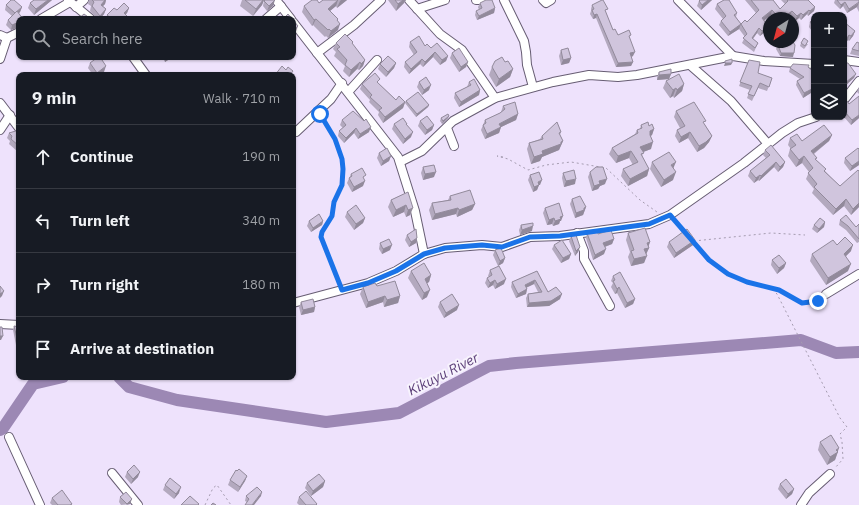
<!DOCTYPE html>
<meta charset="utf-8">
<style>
:root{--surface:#171b24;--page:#242831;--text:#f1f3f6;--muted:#9ea1a6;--line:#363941}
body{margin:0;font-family:"IBM Plex Sans",sans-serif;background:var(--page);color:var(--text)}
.controls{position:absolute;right:12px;top:12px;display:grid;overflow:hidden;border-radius:8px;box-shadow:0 1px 3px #0004}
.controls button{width:36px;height:36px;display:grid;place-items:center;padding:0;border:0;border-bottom:1px solid var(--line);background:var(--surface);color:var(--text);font:20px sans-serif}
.compass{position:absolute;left:763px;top:12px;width:36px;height:36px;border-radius:50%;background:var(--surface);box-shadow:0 1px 3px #0004;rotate:216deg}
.stop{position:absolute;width:12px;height:12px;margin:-9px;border:3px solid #1a73e8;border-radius:50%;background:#fff}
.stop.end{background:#1a73e8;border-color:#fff;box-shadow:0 1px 4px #0008}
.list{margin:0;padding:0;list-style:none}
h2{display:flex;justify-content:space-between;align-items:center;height:52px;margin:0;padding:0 16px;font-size:17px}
h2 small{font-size:13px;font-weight:400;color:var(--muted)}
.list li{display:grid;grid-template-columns:26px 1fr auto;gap:12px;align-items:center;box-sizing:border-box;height:64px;padding:0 16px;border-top:1px solid var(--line)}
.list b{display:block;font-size:15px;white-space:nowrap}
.list em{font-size:13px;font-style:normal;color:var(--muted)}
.icon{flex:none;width:22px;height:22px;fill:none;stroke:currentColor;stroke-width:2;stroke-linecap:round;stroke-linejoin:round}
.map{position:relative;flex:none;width:859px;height:505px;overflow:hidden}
.search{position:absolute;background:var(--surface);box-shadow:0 1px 3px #0004;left:16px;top:16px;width:280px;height:44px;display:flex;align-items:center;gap:10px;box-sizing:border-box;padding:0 14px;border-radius:8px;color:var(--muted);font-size:15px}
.panel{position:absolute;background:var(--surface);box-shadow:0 1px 3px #0004;left:16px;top:72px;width:280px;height:308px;border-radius:8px}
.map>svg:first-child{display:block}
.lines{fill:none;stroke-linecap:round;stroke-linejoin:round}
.river{stroke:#9c88b4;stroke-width:12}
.street-casing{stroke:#675d73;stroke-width:10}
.path{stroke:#a59cb0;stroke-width:1;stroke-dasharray:2 3;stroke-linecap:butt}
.street{stroke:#fff;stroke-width:8}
.wall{fill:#b3a9be}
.shaded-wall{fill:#928a9b}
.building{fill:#d0c5dd;stroke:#928a9b}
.route{stroke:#1a73e8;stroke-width:5}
.labels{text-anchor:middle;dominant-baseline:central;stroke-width:4;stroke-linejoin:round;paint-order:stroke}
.water-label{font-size:14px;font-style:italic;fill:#5c3f79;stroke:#f7f3fd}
</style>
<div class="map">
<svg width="859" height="505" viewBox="0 0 859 505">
<rect width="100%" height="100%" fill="#eee2fc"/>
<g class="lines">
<g class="river">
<polyline points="119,377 129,387 177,400 326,422 399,413 489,366 516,363 801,340 836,353 859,352"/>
<polyline points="0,430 3,428 33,384 63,377"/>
</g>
<g class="street-casing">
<g id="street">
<polyline points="68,0 91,19"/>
<polyline points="276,0 291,19"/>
<polyline points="409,0 440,34 462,50 495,98"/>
<polyline points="476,0 482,0"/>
<polyline points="504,0 524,41 526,52 527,65 533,87"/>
<polyline points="543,0 546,3 551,0"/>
<polyline points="678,0 733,56"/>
<polyline points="76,7 84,0"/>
<polyline points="417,9 445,0"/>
<polyline points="41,19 70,2"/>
<polyline points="266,19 281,6"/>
<polyline points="293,22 398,157 415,211 424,254"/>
<polyline points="0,35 7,38"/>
<polyline points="317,53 354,25 381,0"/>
<polyline points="133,57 146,75"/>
<polyline points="0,59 7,38 19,32"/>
<polyline points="844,60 859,62"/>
<polyline points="690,65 731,101 768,144"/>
<polyline points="349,91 377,60"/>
<polyline points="844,100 859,81"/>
<polyline points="0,103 19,128"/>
<polyline points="447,128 454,146"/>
<polyline points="0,130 10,115"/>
<polyline points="296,132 331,99 342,83"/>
<polyline points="400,162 422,151 453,121 495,98 553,82 589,75 618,77 637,75 733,56 764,61 814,64"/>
<polyline points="577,233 584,251 584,259 610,306"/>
<polyline points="826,294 859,274"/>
<polyline points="293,303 368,283 396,271 424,254 445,248 482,245 502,247 530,237 560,236 649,224 670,215 744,163 782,133 798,123 816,117"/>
<polyline points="0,324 19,325"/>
<polyline points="9,437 40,505"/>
<polyline points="112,473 138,505"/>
<polyline points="801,505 809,493 830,474"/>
</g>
</g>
<g class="path">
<polyline points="322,117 339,150 343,169 342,185 335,202 332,216 322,232 321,237 338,283"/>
<polyline points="503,157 497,156 508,159 528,170 546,165 571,162 606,168 640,200 657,212"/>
<polyline points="676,221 685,231"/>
<polyline points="694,241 709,261 728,274 773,290 777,294 840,418 847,427 840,434 842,442 843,459 835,468"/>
<polyline points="694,241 771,233 805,235"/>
<path d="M774 290C790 289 802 313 820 300"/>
<polyline points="205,505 213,488 217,485 231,505"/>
</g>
<use href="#street" class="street"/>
</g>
<g class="wall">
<polygon points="34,0 52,0 34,15 28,8 30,3"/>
<polygon points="89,0 106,0 105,4 103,6 106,9 104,14 100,19 97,19 90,11 91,6 88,4"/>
<polygon points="242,0 264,0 262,5 253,16 240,6"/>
<polygon points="323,0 347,0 337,8 336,6 330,11 338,19 337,21 338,30 328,38 326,36 325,37 313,25 312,26 302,12 304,6 319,3"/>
<polygon points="388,0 406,0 404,3 396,11"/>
<polygon points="700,0 712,0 701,10 697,6 699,1"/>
<polygon points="724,0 730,0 729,0 737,13 736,17 741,24 747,22 756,13 745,0 773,0 780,9 785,4 781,0 808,0 815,7 814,11 808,16 807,14 801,20 799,18 795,21 790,15 787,18 773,18 771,15 764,20 768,26 766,31 760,36 757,33 753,39 758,43 754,52 742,43 745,37 739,29 728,36 719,25 721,21 723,19 715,9 717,4"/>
<polygon points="835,0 859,0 859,12 857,8 857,7 847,13 843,6 840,9 834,3"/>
<polygon points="264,1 273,6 267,11 263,6"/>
<polygon points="480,3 495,8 494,13 477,20 475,15 476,11 479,10 478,7"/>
<polygon points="6,5 22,7 20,12 19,13 19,27 11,30 6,25 8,20 12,16 5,10"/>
<polygon points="592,5 606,13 613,30 618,35 630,39 633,56 631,57 633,62 631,66 616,67 596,18 593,19 590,14 591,11 591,9"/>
<polygon points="129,8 127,13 125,15 127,19 106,19 107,15 117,10"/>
<polygon points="814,19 814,34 809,27 810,22"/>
<polygon points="844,22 855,31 853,36 849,41 848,40 845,43 844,42"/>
<polygon points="353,42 352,44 365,60 363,66 359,70 357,69 349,77 343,71 345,66 334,56 336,52 333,49 336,43"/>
<polygon points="410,42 431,48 448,56 446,61 440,65 433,57 423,67 420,64 409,74 404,67 405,62 414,55 409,47"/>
<polygon points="801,43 808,44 804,49 800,46"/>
<polygon points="859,43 859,56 850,54 852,49"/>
<polygon points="778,45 793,57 780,56 776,49"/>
<polygon points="561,50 571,58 569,63 561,65 559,56"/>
<polygon points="452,53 468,62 466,67 459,72 450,58"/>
<polygon points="162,57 171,57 171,58 165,62"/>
<polygon points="749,60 758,73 772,78 767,91 758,88 752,101 747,98 750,90 739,86"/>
<polygon points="505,62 513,69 510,77 496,87 489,75 492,67"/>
<polygon points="90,63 104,72 100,75 93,75 88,68"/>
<polygon points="396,63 394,68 386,77 378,69 380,64"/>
<polygon points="790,68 808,68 814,72 814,91 803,98 796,85 797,81 800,79 789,72"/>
<polygon points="659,72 671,74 669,79 684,84 682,91 674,98 673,96 670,98 663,88 666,81 669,79 657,80 657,77"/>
<polygon points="419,82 429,90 422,95 417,87"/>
<polygon points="469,82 480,90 479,95 459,107 454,98 455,93 467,87"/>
<polygon points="362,84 379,84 396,100 405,102 406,101 429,105 428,107 416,117 405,103 403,108 383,123 378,115 379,112 369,102 370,100 360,89"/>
<polygon points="859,87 859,94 857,92"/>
<polygon points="859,96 859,118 851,125 844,117 844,103 849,104"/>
<polygon points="503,106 518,114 516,120 501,127 499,133 485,139 481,130 485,120 500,113 501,112"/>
<polygon points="676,111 705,125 712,136 709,142 704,148 697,152 688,138 679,143 675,136 677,130 680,128 674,117"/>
<polygon points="449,116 448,118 442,124 440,121 441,118"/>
<polygon points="342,120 369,132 358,139 354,133 344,143 338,136 339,131 343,128 340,125"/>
<polygon points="420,121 434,125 432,130 425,135 418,126"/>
<polygon points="394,124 406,125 411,137 403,144 392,129"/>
<polygon points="641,125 649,126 654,129 652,135 651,136 651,149 643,152 642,157 649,169 647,176 628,186 621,176 623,169 633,165 629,158 616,163 609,154 612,148 635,134 637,130 640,129"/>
<polygon points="19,130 19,149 17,151 9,144 10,141 7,138 9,133"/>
<polygon points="561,132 560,135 563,141 559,150 542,157 540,161 531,164 527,149 529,143 540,139 542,136"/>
<polygon points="832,135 829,141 814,154 816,160 825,171 859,207 851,215 844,206 833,215 812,193 814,189 806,179 809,172 802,163 796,167 788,156 790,149 791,149 788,145 790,138 802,141"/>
<polygon points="859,149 859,165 850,171 844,163 845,158"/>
<polygon points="765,150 785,162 783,167 778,172 774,167 759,181 758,180 754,183 748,176 750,171 766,158 763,155"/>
<polygon points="379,153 391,156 389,161 381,166 377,158"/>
<polygon points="652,162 674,168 673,180 661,187 650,169"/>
<polygon points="423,167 434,177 423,180 421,173"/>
<polygon points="590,172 605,184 600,186 598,189 592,191 588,177"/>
<polygon points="563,173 575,184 564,187 562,178"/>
<polygon points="351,174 364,179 363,186 352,192 347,183"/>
<polygon points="530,175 540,185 539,185 537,190 533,192 528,180"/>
<polygon points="408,192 410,215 406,217 404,212 393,217 388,207 391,200"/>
<polygon points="450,196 475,204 472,210 457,217 456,214 432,220 429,210 432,203 448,200"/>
<polygon points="572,199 586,207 583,215 575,218 570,204"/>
<polygon points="545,208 561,221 560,221 559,224 553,226 552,224 547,225 543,213"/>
<polygon points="347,212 365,218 363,223 354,230 345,217"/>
<polygon points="840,220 856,227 859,224 859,242 857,243 846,230 839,225"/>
<polygon points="309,221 323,221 322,225 311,232 307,226"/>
<polygon points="825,222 824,227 817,233 812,229 814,225"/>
<polygon points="521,225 532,231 520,235 519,230"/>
<polygon points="587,233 598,234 614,239 612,244 605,247 604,254 593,260 586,238"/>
<polygon points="628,233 650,242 648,246 649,248 646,255 644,263 631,266 628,257 630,252 626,240"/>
<polygon points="407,235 417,238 416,243 409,247 405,240"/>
<polygon points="571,236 578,252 575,256 569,241"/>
<polygon points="669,242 693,245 674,258 667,247"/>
<polygon points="380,243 390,250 382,254 379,249"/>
<polygon points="554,245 571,254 569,259 561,263 552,249"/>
<polygon points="837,245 851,251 846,256 848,271 826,285 810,261 812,254"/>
<polygon points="495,250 505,258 503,263 498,266 493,255"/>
<polygon points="772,260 786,263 784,268 777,274 771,265"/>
<polygon points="490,270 504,284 495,289 493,285 488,288 485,283 487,278 489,277 488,276"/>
<polygon points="411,271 431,275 429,282 427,283 427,297 422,300 408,278"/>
<polygon points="537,271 548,292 560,299 549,306 527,307 526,298 528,294 538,292 534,284 526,288 527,289 526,294 516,298 511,287 512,282"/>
<polygon points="613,276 635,299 633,304 625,308 617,293 615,294 611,287 613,283 611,281"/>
<polygon points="377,286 400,296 398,303 384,307 383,302 366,308 360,294 363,287"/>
<polygon points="301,302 315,307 314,312 301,315 299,307"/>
<polygon points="440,302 457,310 444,318 438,307"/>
<polygon points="14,326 19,327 19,350 17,350 13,330"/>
<polygon points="820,442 838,452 835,460 827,465 818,450"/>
<polygon points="237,471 247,476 245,481 238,492 228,485 230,480"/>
<polygon points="127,472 138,477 131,484 125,477"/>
<polygon points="325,481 323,487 311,496 305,488 307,483"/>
<polygon points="780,484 794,489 792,494 786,499 778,489"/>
<polygon points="165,485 179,493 174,499 163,490"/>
<polygon points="246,496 261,496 247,502 245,501"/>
<polygon points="120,497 130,504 121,505 119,502"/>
<polygon points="299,497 317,504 317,505 299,505 297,503"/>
<polygon points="52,498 72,504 72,505 52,505 50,503"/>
</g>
<g class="shaded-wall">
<polygon points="48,0 52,0 34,15 36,9"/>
<polygon points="105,0 106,0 105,4 99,10 101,5"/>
<polygon points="263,0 264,0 262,5 253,16 256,9"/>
<polygon points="275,0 273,6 267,11 269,6"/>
<polygon points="338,0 336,6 325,15 328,9"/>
<polygon points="341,0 347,0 337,8 340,1"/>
<polygon points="403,0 406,0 404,3 396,11 398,4"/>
<polygon points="708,0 712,0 701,10 702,5"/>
<polygon points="845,2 843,6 840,9 841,5"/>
<polygon points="859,3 857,7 847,13 849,9"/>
<polygon points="22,7 20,12 14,18 15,13"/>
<polygon points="815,7 814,11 808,16 810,11"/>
<polygon points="129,8 127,13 122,18 124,13"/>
<polygon points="495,8 494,13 477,20 479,16"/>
<polygon points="106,9 104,14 100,19 99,19 100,16"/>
<polygon points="772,10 771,15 761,23 762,18"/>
<polygon points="809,10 807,14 801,20 803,15"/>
<polygon points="792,11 790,15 787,18 783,18"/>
<polygon points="801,13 799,18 795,21 797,16"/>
<polygon points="597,14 596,18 593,19 594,15"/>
<polygon points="316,19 313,25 312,26 314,20"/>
<polygon points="19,22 19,27 11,30 12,25"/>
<polygon points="340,24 338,30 328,38 331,31"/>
<polygon points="741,24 739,29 728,36 730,32"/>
<polygon points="298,26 295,34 293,36 293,31"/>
<polygon points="768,26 766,31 760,36 762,31"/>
<polygon points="759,28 757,33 750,42 752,38"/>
<polygon points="855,31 853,36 849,41 851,36"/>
<polygon points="849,35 848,40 845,43 847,38"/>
<polygon points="435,52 433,57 423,67 425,62"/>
<polygon points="635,52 633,56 629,58 630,53"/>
<polygon points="781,53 794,53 793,57 780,56"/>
<polygon points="448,56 446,61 440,65 442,60"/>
<polygon points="169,57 171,57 171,58 165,62 165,59"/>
<polygon points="571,58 569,63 561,65 563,60"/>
<polygon points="422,59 420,64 409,74 411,69"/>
<polygon points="365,60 363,66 359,70 361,64"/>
<polygon points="360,62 357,69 349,77 351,70"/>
<polygon points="468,62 466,67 459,72 461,67"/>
<polygon points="633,62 631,66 616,67 618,63"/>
<polygon points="396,63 394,68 386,77 388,72"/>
<polygon points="725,63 732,63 731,65 724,66"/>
<polygon points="106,66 104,72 100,75 96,75 97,73"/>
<polygon points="513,69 510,77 496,87 499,79"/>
<polygon points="671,74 669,79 657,80 659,75"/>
<polygon points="856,74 854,78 844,87 845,83"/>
<polygon points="684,84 682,91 674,98 677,90"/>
<polygon points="431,85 429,90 422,95 424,90"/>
<polygon points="676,88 673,96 670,98 673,90"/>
<polygon points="814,88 814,91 803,98 804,93"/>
<polygon points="480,90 479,95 459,107 461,102"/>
<polygon points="405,102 403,108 383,123 385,117"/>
<polygon points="429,105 428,107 416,117 417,114"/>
<polygon points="518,114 516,120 497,129 499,124"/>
<polygon points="859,115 859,118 851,125 852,120"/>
<polygon points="449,116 448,118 442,124 443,121"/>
<polygon points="434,125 432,130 425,135 427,130"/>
<polygon points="371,127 369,132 358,139 360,134"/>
<polygon points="501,127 499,133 485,139 487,134"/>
<polygon points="356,128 354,133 344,143 346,138"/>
<polygon points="654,129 652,135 648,137 650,131"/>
<polygon points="413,132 411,137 403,144 405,139"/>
<polygon points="690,132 688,138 679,143 681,137"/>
<polygon points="832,135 829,141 809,157 811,151"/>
<polygon points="712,136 709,142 704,148 697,152 699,146"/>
<polygon points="563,141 559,150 542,157 540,161 531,164 534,157 542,151"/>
<polygon points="653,142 651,149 638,154 640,147"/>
<polygon points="631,151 629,158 616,163 618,156"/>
<polygon points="391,156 389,161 381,166 383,161"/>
<polygon points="804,156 802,163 796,167 799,160"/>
<polygon points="859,161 859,165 850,171 852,166"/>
<polygon points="676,162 673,169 671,165"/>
<polygon points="776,162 774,167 759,181 761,176"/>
<polygon points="785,162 783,167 778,172 780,167"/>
<polygon points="649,169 647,176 628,186 630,179"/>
<polygon points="436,172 434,177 423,180 425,174"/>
<polygon points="676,172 673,180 661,187 664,180"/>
<polygon points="760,175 758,180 754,183 756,178"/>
<polygon points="576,179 575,184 564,187 566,181"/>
<polygon points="607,179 605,184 600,186 598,189 592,191 594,186 599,181"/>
<polygon points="542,180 540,185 539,185 537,190 533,192 534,187 538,182"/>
<polygon points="365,181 363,186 352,192 354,187"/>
<polygon points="846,199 844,206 833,215 836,209"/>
<polygon points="859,203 859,207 851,215 853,209"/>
<polygon points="475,204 472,210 457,217 459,210"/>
<polygon points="406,205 404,212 393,217 396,210"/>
<polygon points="586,207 583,215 575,218 576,213"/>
<polygon points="413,208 410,215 406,217 408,210"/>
<polygon points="458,208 456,214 432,220 435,214"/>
<polygon points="563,216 561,221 560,221 559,224 553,226 555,221 560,217"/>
<polygon points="365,218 363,223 354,230 356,224"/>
<polygon points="554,218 552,224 547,225 549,220"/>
<polygon points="323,221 322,225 311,232 313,228"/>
<polygon points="825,222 824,227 817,233 819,229"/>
<polygon points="533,226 532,231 520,235 522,230"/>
<polygon points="417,238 416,243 409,247 411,242"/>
<polygon points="614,239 612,244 601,248 603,243"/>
<polygon points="695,240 693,245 674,258 676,253"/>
<polygon points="650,242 648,248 649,248 646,254 641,256 647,243"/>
<polygon points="392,245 390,250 382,254 383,249"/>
<polygon points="853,245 851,251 842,260 844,254"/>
<polygon points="580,247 578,252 575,256 576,251"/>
<polygon points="606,249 604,254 593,260 595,255"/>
<polygon points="571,254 569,259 561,263 563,258"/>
<polygon points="647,256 644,263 631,266 634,259"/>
<polygon points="505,258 503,263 498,266 500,261"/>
<polygon points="786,263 784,268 777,274 779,268"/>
<polygon points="851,264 848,271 826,285 828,278"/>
<polygon points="431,275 429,282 422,286 425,279"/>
<polygon points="506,279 504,284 495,289 497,284"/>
<polygon points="495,280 493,285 488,288 490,283"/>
<polygon points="535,280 534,284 523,289 525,285"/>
<polygon points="619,287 617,293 615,294 617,289"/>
<polygon points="527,289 526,294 516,298 518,294"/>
<polygon points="430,290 427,297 422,300 424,293"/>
<polygon points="4,291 2,296 0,298 0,294"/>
<polygon points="562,294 560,299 549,306 527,307 529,303"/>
<polygon points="385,296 383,302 366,308 368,302"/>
<polygon points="400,296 398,303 384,307 387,300"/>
<polygon points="635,299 633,304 625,308 627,303"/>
<polygon points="459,305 457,310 444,318 446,313"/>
<polygon points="315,307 314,312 301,315 303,310"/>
<polygon points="0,336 3,336 1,340 0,340"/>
<polygon points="839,448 835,460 827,465 830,457 836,450"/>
<polygon points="140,472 138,477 131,484 133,479"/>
<polygon points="247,476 245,481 238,492 240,487"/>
<polygon points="325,481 323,487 311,496 313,491"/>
<polygon points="181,487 179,493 174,499 176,494"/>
<polygon points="794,489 792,494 786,499 788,494"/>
<polygon points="262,492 261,496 254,505 252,505"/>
<polygon points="132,499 130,504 126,505"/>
</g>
<g class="building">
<polygon points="11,0 14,0 22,7 15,13 6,5"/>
<polygon points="34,0 48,0 36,9 30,3"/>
<polygon points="92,0 105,0 101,5 106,9 100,16 92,6 94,2"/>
<polygon points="245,0 263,0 256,9"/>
<polygon points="265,0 275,0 269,6 264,1"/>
<polygon points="312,0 317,0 319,3 323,0 338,0 328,9 338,19 337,20 340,24 331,31 329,29 328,30 316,19 314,20 304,6"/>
<polygon points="395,0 403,0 398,4"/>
<polygon points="486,0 492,0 495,8 479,16 476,11 482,8 480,3"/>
<polygon points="602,0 603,0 608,9 605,10 613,30 615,29 618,35 629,30 631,35 629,36 635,52 630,53 633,62 618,63 597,14 594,15 592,10 594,9 592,5"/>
<polygon points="700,0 708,0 702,5 699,1"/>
<polygon points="724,0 729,0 737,13 734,15 741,24 745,20 747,22 759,10 751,0 773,0 780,9 788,1 787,0 808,0 815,7 810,11 809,10 803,15 801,13 797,16 792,11 783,18 779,18 772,10 762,18 768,26 762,31 759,28 752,38 758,43 755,48 743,38 747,34 741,24 730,32 721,21 726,16 717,4"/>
<polygon points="837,0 859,0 859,2 849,9 845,2 841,5"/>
<polygon points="124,3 129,8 124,13 128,17 126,19 112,19 107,15 114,8 117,10"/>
<polygon points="17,11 23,19 19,19 19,22 12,25 8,20"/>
<polygon points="84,14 91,19 77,19 78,19"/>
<polygon points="288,14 292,19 283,19"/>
<polygon points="814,19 814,27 810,22"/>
<polygon points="293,20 298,26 293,31"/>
<polygon points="844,22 855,31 851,36 849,35 847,38 844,36 844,37"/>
<polygon points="345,34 353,42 352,43 365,60 361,64 360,62 351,70 345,65 347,60 337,49 340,47 336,43"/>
<polygon points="419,36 425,46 427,44 431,48 437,43 448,56 442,60 435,52 425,62 422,59 411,69 405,62 417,52 410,42"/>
<polygon points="804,38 808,41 805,46 801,43"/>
<polygon points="783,42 793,42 795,45 794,53 781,53 778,45"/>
<polygon points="857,42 859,43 859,51 852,49"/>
<polygon points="459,48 468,62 461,67 452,53"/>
<polygon points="568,48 571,58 563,60 561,50"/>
<polygon points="388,56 396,63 388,72 380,64"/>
<polygon points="98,57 100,57 106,66 97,73 90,63"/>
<polygon points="502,57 505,62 508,61 513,69 499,79 492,67 495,61"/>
<polygon points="732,59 732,63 725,63 725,61"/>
<polygon points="749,60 760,62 758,73 772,78 769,87 760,83 754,96 748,94 752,86 740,82"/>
<polygon points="844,61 845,61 845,63 848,63 856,74 845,83 847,85 844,88"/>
<polygon points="793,64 809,65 808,67 814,72 814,88 804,93 797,81 804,77 790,68"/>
<polygon points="282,66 286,70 288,67 293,71 290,75 275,75"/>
<polygon points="671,69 671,74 659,75 659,72"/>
<polygon points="375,73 380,79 377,82 396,100 399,96 405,102 385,117 379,110 382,108 370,97 372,95 362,84"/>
<polygon points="679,74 684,84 677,90 676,88 673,90 666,81"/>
<polygon points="426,77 431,85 424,90 419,82"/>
<polygon points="474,79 480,90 461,102 455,93 471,85 469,82"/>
<polygon points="418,92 429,105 417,114 406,101"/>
<polygon points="859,96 859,115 852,120 844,111 844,103 847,101 849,104"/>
<polygon points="515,102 518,114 499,124 501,127 487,134 483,125 486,123 485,120 500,113 505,109 503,106"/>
<polygon points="694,102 706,121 703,122 712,136 706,142 699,146 690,132 681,137 677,130 685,126 676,111"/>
<polygon points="353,111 364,121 366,119 371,127 360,134 356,128 346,138 339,131 346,125 342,120"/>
<polygon points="448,114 449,116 443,121 441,118"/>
<polygon points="427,116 434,125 427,130 420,121"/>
<polygon points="403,118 407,124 406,124 413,132 405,139 394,124"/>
<polygon points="557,122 561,132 559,133 563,141 561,142 561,144 542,151 543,154 534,157 529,143 543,139 542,136"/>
<polygon points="648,122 649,126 652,124 654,129 650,131 650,135 653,142 640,147 644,153 641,154 649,169 630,179 623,169 638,162 631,151 618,156 612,148 638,133 637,130 642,128 641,125"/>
<polygon points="824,125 832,135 811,151 817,158 815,159 826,169 824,171 840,186 858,170 859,171 859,203 853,209 846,199 836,209 814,187 817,184 808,173 813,168 804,156 799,160 790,149 796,145 790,138 797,134 802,141"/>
<polygon points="19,130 19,146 11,139 12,136 9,133"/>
<polygon points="771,145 785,162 780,167 776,162 761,176 760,175 756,178 750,171 770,155 765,150"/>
<polygon points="387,148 391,156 383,161 379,153"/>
<polygon points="858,148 859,149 859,161 852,166 845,158"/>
<polygon points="669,152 676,162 671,165 676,172 664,180 652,162"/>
<polygon points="434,165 436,172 425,174 423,167"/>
<polygon points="596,167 603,167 607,179 599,181 600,184 594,186 590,172"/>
<polygon points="362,168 366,175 363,177 365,181 354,187 349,178 352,176 351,174"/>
<polygon points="574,170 576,179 566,181 563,173"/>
<polygon points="539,172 542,180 538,182 539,185 534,187 530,175"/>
<polygon points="470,190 475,204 459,210 458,208 435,214 432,203 451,200 450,196"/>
<polygon points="408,192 413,208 408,210 406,205 396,210 391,200"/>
<polygon points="580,196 586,207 584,208 584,210 576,213 572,199"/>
<polygon points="559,203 563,216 560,217 561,219 555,221 554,218 549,220 545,208"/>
<polygon points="356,205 365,218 356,224 347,212"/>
<polygon points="319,214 323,221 313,228 309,221"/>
<polygon points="846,215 856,227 859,224 859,239 848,226 840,220"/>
<polygon points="820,218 825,222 819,229 814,225"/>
<polygon points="533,223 533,226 522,230 521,225"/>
<polygon points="645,228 650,242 647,243 649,248 644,249 647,256 634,259 631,251 634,250 628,233"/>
<polygon points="416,229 417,238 411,242 407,235"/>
<polygon points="687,229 695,240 676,253 669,242"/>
<polygon points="611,230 614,239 603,243 606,249 595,255 587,233 598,232 598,234"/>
<polygon points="576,235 580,247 576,251 571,236"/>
<polygon points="845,237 853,245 844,254 851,264 828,278 812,254 833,240 837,245"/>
<polygon points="389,239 392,245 383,249 380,243"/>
<polygon points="562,240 571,254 563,258 554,245"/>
<polygon points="501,248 505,258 500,261 495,250"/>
<polygon points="779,255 786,263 779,268 772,260"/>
<polygon points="424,263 431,275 425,279 430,290 424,293 411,271"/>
<polygon points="499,266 506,279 497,284 495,280 490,283 487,278 492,275 490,270"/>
<polygon points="537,271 548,292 556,287 562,294 551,301 529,303 528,294 542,292 535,280 525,285 527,289 518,294 512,282"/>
<polygon points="620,272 635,299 627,303 619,287 617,289 613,281 615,280 613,276"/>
<polygon points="395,281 400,296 387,300 385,296 368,302 363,287 375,283 377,286"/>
<polygon points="0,286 4,291 0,294"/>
<polygon points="452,294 459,305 446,313 440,302"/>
<polygon points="313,299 315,307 303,310 301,302"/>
<polygon points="14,326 19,327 19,346"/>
<polygon points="0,327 2,327 3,336 0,336"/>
<polygon points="831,435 839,448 836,450 838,452 830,457 820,442"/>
<polygon points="134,465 140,472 133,479 127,472"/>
<polygon points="239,469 247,476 240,487 230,480 236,470 237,471"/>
<polygon points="319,474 325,481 313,491 307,483"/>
<polygon points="170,478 181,487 176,494 165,485"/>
<polygon points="786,479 794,489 788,494 780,484"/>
<polygon points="257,487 262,492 252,505 245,505 249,499 246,496"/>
<polygon points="62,490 72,504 70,505 58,505 52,498"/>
<polygon points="306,491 317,504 316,505 306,505 299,497"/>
<polygon points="126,492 132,499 127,504 120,497"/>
<polygon points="190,496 199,504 198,505 181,505"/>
<polygon points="213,503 216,505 211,505"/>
</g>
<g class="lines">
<polyline class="route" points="320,114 335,139 342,159 343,169 342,185 334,202 332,216 322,232 321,237 342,290 368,283 396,271 424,254 445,248 482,245 502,247 530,237 560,236 649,224 670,215 709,260 728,274 747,282 779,290 802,303 818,301"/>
</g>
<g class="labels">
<g class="water-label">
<text transform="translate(443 374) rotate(-27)">Kikuyu River</text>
</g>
</g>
</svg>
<div class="controls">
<button>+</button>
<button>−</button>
<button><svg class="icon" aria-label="layers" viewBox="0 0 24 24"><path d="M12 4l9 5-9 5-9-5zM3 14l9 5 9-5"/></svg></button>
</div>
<svg class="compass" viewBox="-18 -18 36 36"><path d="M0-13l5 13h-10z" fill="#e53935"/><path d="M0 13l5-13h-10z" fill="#9ea1a6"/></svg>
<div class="stop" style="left:320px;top:114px"></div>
<div class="stop end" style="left:818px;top:301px"></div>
<div class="search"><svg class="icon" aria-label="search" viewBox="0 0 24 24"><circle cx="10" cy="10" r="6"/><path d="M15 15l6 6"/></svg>Search here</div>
<section class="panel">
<h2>9 min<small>Walk · 710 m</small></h2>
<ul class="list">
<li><svg class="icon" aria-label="ahead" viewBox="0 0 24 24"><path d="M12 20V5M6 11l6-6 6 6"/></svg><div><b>Continue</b></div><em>190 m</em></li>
<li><svg class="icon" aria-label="left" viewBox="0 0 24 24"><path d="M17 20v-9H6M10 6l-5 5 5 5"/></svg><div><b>Turn left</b></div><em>340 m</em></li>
<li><svg class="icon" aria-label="right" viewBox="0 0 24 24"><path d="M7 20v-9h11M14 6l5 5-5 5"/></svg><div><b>Turn right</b></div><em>180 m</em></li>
<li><svg class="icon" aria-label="arrive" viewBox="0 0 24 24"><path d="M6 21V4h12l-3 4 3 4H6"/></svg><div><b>Arrive at destination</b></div></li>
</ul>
</section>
</div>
